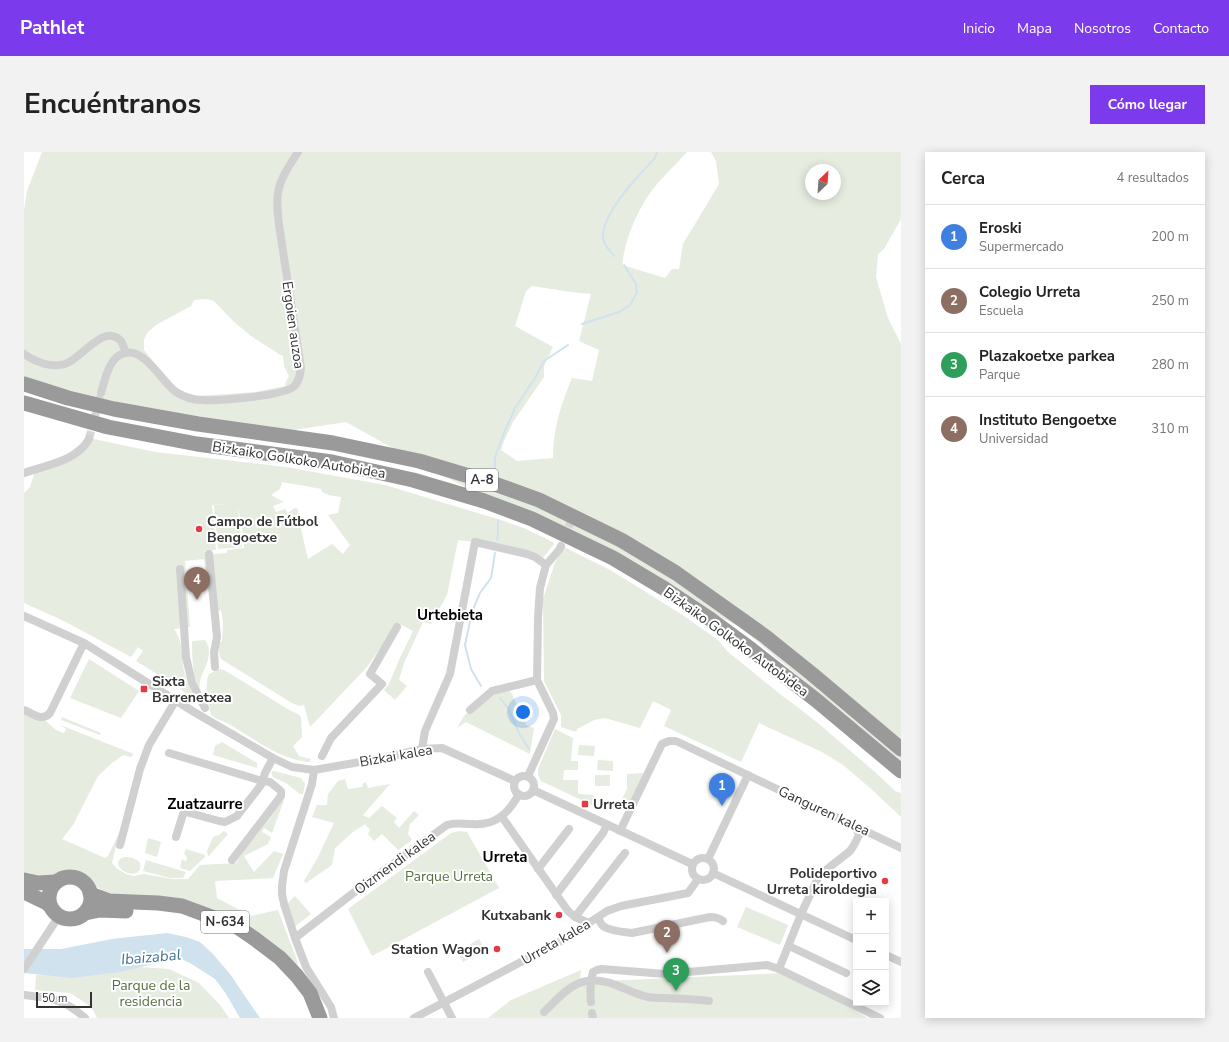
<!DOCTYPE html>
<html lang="es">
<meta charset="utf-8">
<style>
:root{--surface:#fff;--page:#f2f2f2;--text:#222;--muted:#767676;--line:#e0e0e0;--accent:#7c3aed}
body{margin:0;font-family:"Nunito Sans",sans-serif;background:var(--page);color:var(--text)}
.controls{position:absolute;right:12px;bottom:12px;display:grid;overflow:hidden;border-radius:0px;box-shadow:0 2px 10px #0003}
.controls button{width:36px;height:36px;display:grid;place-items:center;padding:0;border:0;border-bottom:1px solid var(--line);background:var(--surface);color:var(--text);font:20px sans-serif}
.compass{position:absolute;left:781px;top:12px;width:36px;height:36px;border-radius:50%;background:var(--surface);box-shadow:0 2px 10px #0003;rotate:25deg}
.scale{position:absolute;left:12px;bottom:10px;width:56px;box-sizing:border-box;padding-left:4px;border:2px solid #333;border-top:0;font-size:11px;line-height:14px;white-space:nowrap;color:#333;-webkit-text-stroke:3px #fff;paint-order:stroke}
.you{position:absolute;left:499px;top:560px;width:14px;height:14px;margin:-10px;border:3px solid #fff;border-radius:50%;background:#1a73e8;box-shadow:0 0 0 6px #1a73e833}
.badge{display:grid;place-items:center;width:26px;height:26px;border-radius:50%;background:var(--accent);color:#fff;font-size:13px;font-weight:700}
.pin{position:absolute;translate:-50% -33px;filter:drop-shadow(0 1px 2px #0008)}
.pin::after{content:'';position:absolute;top:21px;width:14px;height:12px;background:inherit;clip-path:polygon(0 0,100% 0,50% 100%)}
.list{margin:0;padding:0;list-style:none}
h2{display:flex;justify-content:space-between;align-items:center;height:52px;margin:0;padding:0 16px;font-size:17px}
h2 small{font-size:13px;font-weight:400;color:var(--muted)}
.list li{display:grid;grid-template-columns:26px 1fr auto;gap:12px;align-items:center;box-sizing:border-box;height:64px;padding:0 16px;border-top:1px solid var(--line)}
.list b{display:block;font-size:15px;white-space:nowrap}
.list p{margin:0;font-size:13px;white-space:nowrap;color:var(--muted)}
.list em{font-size:13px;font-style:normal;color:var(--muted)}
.icon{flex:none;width:22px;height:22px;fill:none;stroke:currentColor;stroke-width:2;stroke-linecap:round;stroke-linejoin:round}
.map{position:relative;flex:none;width:877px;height:866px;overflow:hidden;border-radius:0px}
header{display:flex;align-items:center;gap:24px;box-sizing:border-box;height:56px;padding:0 20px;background:var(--accent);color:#fff}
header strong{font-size:19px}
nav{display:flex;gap:22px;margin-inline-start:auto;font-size:14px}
.intro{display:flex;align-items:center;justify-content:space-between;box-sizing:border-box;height:96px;padding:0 24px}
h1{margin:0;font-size:28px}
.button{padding:10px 18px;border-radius:0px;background:var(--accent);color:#fff;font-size:14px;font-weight:700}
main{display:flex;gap:24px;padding:0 24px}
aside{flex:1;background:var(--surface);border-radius:0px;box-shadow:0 2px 10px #0003}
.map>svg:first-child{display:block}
.green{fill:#e6ecdf;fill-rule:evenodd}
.water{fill:#cfe2ee}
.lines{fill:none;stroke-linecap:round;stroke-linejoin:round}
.stream{stroke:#cfe2ee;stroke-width:2}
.street-tunnel{stroke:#d6d6d6;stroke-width:8;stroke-dasharray:8 4;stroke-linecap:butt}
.street{stroke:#d0d0d0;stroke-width:8}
.highway{stroke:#9a9a9a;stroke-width:15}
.poi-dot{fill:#e63946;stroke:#fff;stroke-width:1.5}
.labels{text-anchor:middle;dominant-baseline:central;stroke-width:4;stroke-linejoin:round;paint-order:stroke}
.shield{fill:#fff;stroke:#707070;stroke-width:1}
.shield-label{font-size:13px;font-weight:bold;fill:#333}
.street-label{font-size:14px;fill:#333;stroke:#fff}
.poi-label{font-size:14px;font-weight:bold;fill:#333;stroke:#fff;text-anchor:start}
.park-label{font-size:14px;fill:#56703f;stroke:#fff}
.neighbourhood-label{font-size:15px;font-weight:bold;fill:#000;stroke:#fff}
.water-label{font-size:15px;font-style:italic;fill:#3f7597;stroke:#fff}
</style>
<header>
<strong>Pathlet</strong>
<nav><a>Inicio</a><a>Mapa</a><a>Nosotros</a><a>Contacto</a></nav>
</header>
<div class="intro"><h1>Encuéntranos</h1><a class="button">Cómo llegar</a></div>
<main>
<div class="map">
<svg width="877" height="866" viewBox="0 0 877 866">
<rect width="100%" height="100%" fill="#fff"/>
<g class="green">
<path d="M18 0H663C650 15 633 29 622 47 612 63 604 82 600 101 599 105 599 110 598 113L641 126 648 117H655L659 92 695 32 692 9 687 0H877V67L860 97 854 102 852 125 864 166 877 192V611L716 475 408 318 322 270 257 280 223 279 0 231V58L3 39ZM787 18H811V42H787ZM508 134 547 140 567 142 555 189 575 198 568 229 548 226C537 252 529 277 529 306L493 309 477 298 480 289 489 270 520 225V214L529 195 491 174 502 139ZM182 147 190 149 209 169 227 184 258 204 259 203 260 214 265 224 261 232 262 234 231 240 173 244 159 240 148 233 120 198V187L124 180 132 173 167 154 170 148Z"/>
<path d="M70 287 131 300 262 315 361 333 480 369 502 377 529 390 530 392 518 407 450 390 434 388 423 443 407 472 399 470 380 511 375 528 383 534 371 548 360 538 365 532 375 508 389 479 374 471 343 515 286 575 280 553 275 554 266 550 197 507 194 498 196 490 198 489 199 471 197 458 193 459 187 402 203 401V398L220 396V389L214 354 218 395 194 397 190 353 214 351 188 353 192 398 180 399 183 404 186 439 183 438 180 407 161 409 166 475 150 477C158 488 158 500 159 513 161 527 166 539 175 550L174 551 165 545 157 537 112 509 119 499 114 495 107 505 40 469 0 451V341L6 335 10 322ZM258 330 298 337 297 339 304 343 317 345 314 361 304 363 326 393 319 402 308 392 284 407 277 377 274 357 270 356 264 361 261 357 252 360 249 354 260 350 247 343 256 337Z"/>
<polygon points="540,395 588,419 657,462 694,488 704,500 761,546 767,550 795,572 851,620 871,639 877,641 877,665 845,635 819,613 798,600 735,571 717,610 640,574 647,558 629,549 616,576 581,566 570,568 553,577 552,580 537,575 537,563 520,529 519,447 531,411"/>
<path d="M181 488C191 502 180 515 176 529 175 533 176 538 176 542 169 525 168 508 168 489Z"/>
<polygon points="65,507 115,539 97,566 46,546"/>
<path d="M195 517 200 518 267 559 274 562 277 565 278 585 269 594 275 604 287 607 285 610C255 607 229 586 203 571 198 568 191 567 187 563 184 549 180 535 185 522Z"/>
<polygon points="479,536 487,540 502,573 510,576 506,602 442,570 433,576 440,564 464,542"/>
<polygon points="0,560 22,569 32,578 40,581 42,577 36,573 110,602 107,605 99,603 88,611 74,624 49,673 38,687 81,706 84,704 95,681 88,711 92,716 102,722 110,724 120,722 148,727 164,727 176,713 212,711 224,691 253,651 260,648 248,681 240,676 238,680 247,685 244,692 220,704 230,720 250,699 259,702 249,726 191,729 193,746 227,764 254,758 274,811 273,813 230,779 88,745 70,733 63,727 53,721 41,720 28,724 11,726 0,722"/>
<polygon points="38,565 77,581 76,583 37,568"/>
<polygon points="531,577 549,586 547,609 554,609 554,618 540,618 539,628 554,628 554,642 570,643 570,654 517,629 514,622 514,617"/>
<polygon points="198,590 233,611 233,616 189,603 191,594"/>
<polygon points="555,593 571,594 570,604 554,603"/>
<polygon points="574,608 589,609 589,619 573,618"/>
<polygon points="250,619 277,626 281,632 279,642 276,642 262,631 249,625 247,620"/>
<polygon points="619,621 618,628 604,656 595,653 603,637 603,622"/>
<rect x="571" y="623" width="15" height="11"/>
<polygon points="321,627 324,637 338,635 339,631 342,630 344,636 366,632 339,663 345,666 358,654 373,666 370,670 375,676 390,659 395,663 386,672 384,682 388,688 374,698 358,682 350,689 344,682 346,678 341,672 329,680 311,696 308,713 282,731 280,729 294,705 310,671 288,665 293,653 303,653 304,642 314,629"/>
<polygon points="200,679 204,682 184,705 183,699 189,685 195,683"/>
<polygon points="435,679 443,680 475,736 348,804 324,757 427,681"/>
<polygon points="124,686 137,690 133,705 121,701"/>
<polygon points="162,697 181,703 181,705 166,719 156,716 158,707 160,709 163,708 163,706 160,701"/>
<path d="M100 705C106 705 119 707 116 716 116 718 114 720 112 721 102 725 85 710 100 705Z"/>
<polygon points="122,708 162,720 159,726 146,726 119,719"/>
<polygon points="271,744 287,762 270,775 263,752"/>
<polygon points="722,755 764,773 756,793 713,775"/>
<polygon points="455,787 461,798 439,810 433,800"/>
<polygon points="116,815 145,817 175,831 196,853 205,866 73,866 69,858 63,852 46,841 11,838 12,823 57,824 83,821"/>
<polygon points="557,818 556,830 763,821 844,866 464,866 487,848"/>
</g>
<polygon class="water" points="143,781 162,785 176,790 189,802 206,822 236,866 216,866 202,842 191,827 166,811 154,806 96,820 48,826 0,821 0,797 37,797 88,787"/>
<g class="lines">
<g class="stream">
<path d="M590 104C586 99 580 93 579 86 577 62 615 23 631 6L633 0"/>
<polyline points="558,172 595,160 606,153 613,141 612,132 600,113"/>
<polyline points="471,319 471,305 480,281 491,256 511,226 520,209 544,193"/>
<polyline points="473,388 474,382 474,368"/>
<polyline points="457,534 447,517 441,493 448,460 456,441 467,426 471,401"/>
<polyline points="476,546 484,556 495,581 505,597"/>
</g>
<g class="street-tunnel">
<polyline points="65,287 77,241"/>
<polyline points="540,386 550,362"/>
</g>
<g class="street">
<path d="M0 202C11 210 27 216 41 212 56 208 80 170 97 189 99 192 100 197 102 200"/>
<path d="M77 241C81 228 85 204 101 201 121 196 138 230 152 240 160 245 169 248 178 248 194 249 258 244 269 235 275 231 276 223 277 216L255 73C254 62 252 51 254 41 256 26 266 13 274 0"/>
<path d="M0 321C22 313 53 309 65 287"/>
<polyline points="185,402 193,485 190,500 191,515"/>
<polyline points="156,417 162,505 168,531 181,556"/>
<polyline points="0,464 60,491 170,560 249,606 268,615 290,618 359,606 398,597 418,596 491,629"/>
<path d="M0 558C10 562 18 570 26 561L60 491"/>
<polyline points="446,558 468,539 513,528"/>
<polyline points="398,597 401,579 426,522 451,390 503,402 511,405 522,413"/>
<polyline points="145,601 238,629 246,630 257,639 257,644 208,708"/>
<polyline points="298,604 307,586 358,532 346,522 373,475"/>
<polyline points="290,618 288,632 260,719 258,734 258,742 260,752 271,786 282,815 307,855 310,866"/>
<polyline points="504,624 530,567 529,561 513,528 514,465 516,436 522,413 535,398 537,394"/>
<circle cx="500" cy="634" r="10"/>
<polyline points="509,638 668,712"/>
<polyline points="478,665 544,759 551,765 565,771"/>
<polyline points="596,679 638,592 645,589 652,589 877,696"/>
<polyline points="152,685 159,662 162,660 195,669 201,670 213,664 237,633 241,621 249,606"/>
<polyline points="96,693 116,617 125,593 152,548"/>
<circle cx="679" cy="717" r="11"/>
<polyline points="684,707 724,623"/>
<polyline points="514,717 545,677"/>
<polyline points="689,721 832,788"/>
<polyline points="532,743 579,681 583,673"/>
<polyline points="551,765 601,701"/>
<path d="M574 766C575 768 577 772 579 774 585 779 601 780 608 781L686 765C692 765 695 766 699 769"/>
<path d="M271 786 337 735 423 673C432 670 438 672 448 672 471 674 484 662 495 642"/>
<polyline points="765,794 822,821"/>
<polyline points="862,803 877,810"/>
<polyline points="0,817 35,764"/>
<polyline points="755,817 777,762 794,726 802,718 826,699 830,693 835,683 831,674"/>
<polyline points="404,820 428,866"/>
<path d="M0 843C28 847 39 846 61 866"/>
<path d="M567 850C566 840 566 830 569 820L573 818 578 817 641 822 743 813 755 817 856 866"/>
<path d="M520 860C544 837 555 820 592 833 602 837 613 843 624 845 630 846 636 846 642 846 657 847 671 847 685 849"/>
<polyline points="568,861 569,866"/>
<polyline points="390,866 539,788 583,759 597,754 664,741 674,727"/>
</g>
<g class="highway">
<polyline points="0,232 44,246 90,257 174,272 309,291 395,309 465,330 515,348 597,388 652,421 742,485 788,522 877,597"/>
<polyline points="0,251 84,275 173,292 308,310 389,328 460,349 508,367 589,406 641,437 686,467 724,495 792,548 877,619"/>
<circle cx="46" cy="746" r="21"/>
<polyline points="0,728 14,731 32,730"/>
<polyline points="0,740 23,751 26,754"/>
<polyline points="66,741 69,743 85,749 134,751 158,754 212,774 231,787 256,806 273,824 286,841 296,866"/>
<polyline points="61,761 76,758 102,759"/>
</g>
</g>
<g class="poi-dot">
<circle cx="175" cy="377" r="4"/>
<rect x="116" y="533" width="8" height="8" rx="2"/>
<rect x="557" y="648" width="8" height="8" rx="2"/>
<circle cx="861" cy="729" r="4"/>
<circle cx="535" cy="763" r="4"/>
<circle cx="473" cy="797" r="4"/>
</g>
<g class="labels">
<g class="shield">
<rect x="442" y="317" width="32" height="22" rx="3"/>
<rect x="177" y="759" width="48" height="22" rx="3"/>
</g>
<g class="shield-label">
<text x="458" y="328">A-8</text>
<text x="201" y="770">N-634</text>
</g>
<g class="street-label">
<text transform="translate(269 173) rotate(82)">Ergoien auzoa</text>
<text transform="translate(275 308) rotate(9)">Bizkaiko Golkoko Autobidea</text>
<text transform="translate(712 490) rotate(36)">Bizkaiko Golkoko Autobidea</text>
<text transform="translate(372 604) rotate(-10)">Bizkai kalea</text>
<text transform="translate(800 659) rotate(25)">Ganguren kalea</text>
<text transform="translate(371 711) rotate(-36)">Oizmendi kalea</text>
<text transform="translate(532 790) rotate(-30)">Urreta kalea</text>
</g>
<g class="poi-label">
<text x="183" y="369">Campo de Fútbol<tspan x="183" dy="16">Bengoetxe</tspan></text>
<text x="128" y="529">Sixta<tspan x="128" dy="16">Barrenetxea</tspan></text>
<text x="569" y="652">Urreta</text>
<text x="853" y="721" text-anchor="end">Polideportivo<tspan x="853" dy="16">Urreta kiroldegia</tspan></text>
<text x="527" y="763" text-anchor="end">Kutxabank</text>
<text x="465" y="797" text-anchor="end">Station Wagon</text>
</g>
<g class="park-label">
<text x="425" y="724">Parque Urreta</text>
<text x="127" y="833">Parque de la<tspan x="127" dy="16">residencia</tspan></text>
</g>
<g class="neighbourhood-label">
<text x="426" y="463">Urtebieta</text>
<text x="181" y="652">Zuatzaurre</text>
<text x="481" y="705">Urreta</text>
</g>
<g class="water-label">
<text transform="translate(127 805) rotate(-5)">Ibaizabal</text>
</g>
</g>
</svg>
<div class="controls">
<button>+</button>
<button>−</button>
<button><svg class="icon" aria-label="layers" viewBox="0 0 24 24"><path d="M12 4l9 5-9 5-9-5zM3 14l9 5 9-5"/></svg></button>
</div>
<svg class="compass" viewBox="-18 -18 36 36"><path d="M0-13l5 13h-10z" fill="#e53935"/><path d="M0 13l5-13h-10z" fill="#767676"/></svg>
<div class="scale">50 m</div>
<div class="you"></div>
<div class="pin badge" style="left:698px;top:654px;background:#3f7fe0">1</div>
<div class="pin badge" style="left:643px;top:801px;background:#8d6e63">2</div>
<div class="pin badge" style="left:652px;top:839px;background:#2e9e5b">3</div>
<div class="pin badge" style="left:173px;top:448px;background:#8d6e63">4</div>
</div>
<aside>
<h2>Cerca<small>4 resultados</small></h2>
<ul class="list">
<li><span class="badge" style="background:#3f7fe0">1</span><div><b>Eroski</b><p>Supermercado</p></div><em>200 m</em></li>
<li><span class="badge" style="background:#8d6e63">2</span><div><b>Colegio Urreta</b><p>Escuela</p></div><em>250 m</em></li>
<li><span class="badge" style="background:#2e9e5b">3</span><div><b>Plazakoetxe parkea</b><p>Parque</p></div><em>280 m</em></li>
<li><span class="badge" style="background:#8d6e63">4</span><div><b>Instituto Bengoetxe</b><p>Universidad</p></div><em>310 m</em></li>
</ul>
</aside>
</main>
